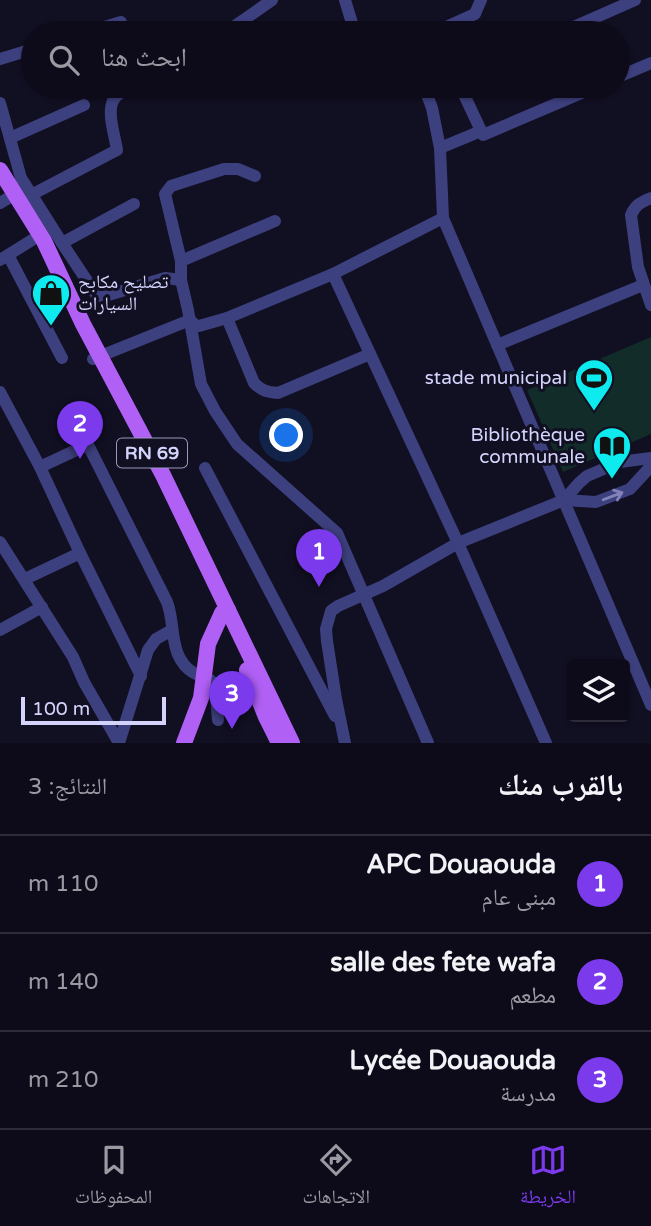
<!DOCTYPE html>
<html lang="ar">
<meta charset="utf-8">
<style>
:root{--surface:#0d0b1a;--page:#1b1927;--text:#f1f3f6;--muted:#9a9ba2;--line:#2d2b39;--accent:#7c3aed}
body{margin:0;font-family:"Varela Round","Noto Naskh Arabic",sans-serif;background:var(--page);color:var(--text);direction:rtl}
.controls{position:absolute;right:21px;bottom:21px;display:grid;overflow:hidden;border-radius:7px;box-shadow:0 2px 5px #0004}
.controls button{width:63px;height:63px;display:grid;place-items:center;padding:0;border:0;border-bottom:2px solid var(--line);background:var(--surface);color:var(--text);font:35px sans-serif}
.scale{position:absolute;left:21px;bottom:18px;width:145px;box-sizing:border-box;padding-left:7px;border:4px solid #d4d3fc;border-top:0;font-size:19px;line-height:24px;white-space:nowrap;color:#d4d3fc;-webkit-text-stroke:5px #110f22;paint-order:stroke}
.you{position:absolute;left:287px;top:436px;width:24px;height:24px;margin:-18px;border:5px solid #fff;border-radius:50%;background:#1a73e8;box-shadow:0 0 0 10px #1a73e833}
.badge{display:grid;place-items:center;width:46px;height:46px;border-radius:50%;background:var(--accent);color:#fff;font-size:23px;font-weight:700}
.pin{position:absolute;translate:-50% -58px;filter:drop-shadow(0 2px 4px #0008)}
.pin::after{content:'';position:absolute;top:37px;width:24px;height:21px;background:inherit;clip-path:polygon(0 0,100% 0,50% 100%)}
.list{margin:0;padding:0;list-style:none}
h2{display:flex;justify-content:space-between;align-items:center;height:91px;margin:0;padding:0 28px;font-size:30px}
h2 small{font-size:23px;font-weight:400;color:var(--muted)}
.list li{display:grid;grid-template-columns:46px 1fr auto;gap:21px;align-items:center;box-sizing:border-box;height:98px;padding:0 28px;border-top:2px solid var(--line)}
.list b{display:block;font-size:26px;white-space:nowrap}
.list p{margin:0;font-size:23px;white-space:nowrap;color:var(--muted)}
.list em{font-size:23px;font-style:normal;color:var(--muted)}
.icon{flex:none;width:38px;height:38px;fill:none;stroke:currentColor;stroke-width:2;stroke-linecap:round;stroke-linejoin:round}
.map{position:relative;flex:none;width:651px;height:743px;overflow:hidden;direction:ltr}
.search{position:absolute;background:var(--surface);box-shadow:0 2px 5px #0004;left:21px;right:21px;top:21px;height:77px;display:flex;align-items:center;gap:18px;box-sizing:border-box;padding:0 24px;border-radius:38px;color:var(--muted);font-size:26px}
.sheet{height:385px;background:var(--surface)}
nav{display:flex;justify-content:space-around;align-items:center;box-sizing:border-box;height:98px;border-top:2px solid var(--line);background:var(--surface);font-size:19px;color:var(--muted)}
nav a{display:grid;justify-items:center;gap:4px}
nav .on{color:var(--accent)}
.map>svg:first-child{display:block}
.grass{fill:#122c29}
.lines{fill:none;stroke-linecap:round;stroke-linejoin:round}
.minor{stroke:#3d407e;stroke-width:12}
.major{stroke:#b160f6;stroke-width:16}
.oneway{stroke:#8182b7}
.labels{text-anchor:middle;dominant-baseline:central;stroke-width:6;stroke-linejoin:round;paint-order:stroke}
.shield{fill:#110f22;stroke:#9a98bb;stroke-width:2}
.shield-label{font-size:18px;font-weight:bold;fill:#d4d3fc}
.poi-label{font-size:19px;fill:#d4d3fc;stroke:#110f22;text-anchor:end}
</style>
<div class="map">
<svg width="651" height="743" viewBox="0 0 651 743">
<rect width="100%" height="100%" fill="#110f22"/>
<polygon class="grass" points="651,337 651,434 563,472 527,390"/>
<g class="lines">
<g class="minor">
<polyline points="345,0 355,33"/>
<polyline points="84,33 121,22"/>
<polyline points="225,33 272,0"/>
<polyline points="433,33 475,14 481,0"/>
<polyline points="560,33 635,0"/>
<polyline points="0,59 33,49"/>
<polyline points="618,77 651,63"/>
<polyline points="428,86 426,92 432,108 440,148 443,218"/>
<polyline points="460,86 483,135 598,86"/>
<polyline points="0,103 21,178 62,243 97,296 105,296 165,278 181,280"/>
<polyline points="10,138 84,105"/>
<polyline points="440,148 481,131"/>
<polyline points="255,176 238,169 224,169 171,186 165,194 181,261 181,280 188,310 201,384 215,411 237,444 337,533 428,743"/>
<path d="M31 195 117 150C115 136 106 111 114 99 118 93 127 89 133 86"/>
<path d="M651 198C641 202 635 205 631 215L638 267 651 305"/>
<polyline points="0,203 15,194"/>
<polyline points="62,243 134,204"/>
<polyline points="8,255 62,358"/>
<polyline points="0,260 40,235"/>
<polyline points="181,261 275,221"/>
<polyline points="333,274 458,543 546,743"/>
<path d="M227 318 254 383C262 391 267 392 278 393L370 354"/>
<polyline points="497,345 643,285"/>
<polyline points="93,359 190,320 195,325 199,326 227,318 333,274 443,218 651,705"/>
<polyline points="0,392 40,467 87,445"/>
<path d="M78 425 167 602C176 625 168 658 194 673 200 676 203 678 209 679L215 684 218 720"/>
<polyline points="40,467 80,553"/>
<polyline points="205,468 335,716"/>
<polyline points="564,500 596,502 630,489 651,466"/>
<polyline points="0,542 73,657 84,682 119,743"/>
<polyline points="25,579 80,553 141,676"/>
<polyline points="0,630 42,607"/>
<polyline points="119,743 148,650 156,639 172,630"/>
<polyline points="345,743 336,699 327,641 326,629 331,611 338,606 383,586 458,543 564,500 579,483 587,476 620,462 651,458"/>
</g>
<g class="major">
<polyline points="0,170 44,241 83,324 163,475 292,743"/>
<polyline points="247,670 266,717 279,743"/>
<polyline points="184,743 201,698 208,644 222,613 228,610"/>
</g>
</g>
<defs><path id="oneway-shaft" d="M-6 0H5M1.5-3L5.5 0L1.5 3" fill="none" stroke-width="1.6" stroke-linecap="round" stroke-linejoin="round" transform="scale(1.75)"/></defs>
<use class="oneway" href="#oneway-shaft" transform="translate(613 496) rotate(-21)"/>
<defs>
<g id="shop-pin" transform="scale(2.0125)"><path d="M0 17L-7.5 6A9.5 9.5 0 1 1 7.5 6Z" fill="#0debee" stroke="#110f22"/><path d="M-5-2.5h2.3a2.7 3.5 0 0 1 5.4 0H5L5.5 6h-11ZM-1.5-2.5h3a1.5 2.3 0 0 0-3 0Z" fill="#111"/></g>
<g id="stadium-pin" transform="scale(2.0125)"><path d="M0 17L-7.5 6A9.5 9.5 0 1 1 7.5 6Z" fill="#0debee" stroke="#110f22"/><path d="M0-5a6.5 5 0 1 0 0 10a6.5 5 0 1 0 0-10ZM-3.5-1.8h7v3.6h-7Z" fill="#111"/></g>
<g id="library-pin" transform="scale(2.0125)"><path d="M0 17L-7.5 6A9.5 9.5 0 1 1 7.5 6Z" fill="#0debee" stroke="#110f22"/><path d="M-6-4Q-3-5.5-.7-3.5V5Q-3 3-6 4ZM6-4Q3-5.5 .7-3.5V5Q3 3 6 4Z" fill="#111"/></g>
</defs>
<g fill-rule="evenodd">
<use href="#shop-pin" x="51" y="293"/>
<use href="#stadium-pin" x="594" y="378"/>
<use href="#library-pin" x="612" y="446"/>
</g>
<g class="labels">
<rect class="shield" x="117" y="438.5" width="70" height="29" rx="5"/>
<g class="shield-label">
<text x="152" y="453">RN 69</text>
</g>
<g class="poi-label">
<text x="78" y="282" text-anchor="start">تصليح مكابح<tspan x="78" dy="22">السيارات</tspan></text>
<text x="567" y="378">stade municipal</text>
<text x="585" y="435">Bibliothèque<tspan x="585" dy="22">communale</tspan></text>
</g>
</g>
</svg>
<div class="controls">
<button><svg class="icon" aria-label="layers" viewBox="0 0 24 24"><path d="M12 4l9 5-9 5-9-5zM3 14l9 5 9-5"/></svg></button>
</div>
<div class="scale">100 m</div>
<div class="you"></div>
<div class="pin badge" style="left:319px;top:587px">1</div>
<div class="pin badge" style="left:80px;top:459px">2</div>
<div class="pin badge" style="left:232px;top:729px">3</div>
<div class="search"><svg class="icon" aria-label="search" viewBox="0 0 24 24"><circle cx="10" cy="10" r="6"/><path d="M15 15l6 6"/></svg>ابحث هنا</div>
</div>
<section class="sheet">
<h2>بالقرب منك<small>النتائج: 3</small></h2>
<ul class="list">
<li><span class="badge">1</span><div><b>APC Douaouda</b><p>مبنى عام</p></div><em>110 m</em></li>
<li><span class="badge">2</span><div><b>salle des fete wafa</b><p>مطعم</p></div><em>140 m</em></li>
<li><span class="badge">3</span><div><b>Lycée Douaouda</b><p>مدرسة</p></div><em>210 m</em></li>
</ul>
</section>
<nav>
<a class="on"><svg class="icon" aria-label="map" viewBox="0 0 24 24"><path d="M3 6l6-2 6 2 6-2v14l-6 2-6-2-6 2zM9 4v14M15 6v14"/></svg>الخريطة</a>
<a><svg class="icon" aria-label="directions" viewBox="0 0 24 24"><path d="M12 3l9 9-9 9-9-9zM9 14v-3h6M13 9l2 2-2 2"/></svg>الاتجاهات</a>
<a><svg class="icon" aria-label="saved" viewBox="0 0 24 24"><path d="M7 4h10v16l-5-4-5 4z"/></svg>المحفوظات</a>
</nav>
